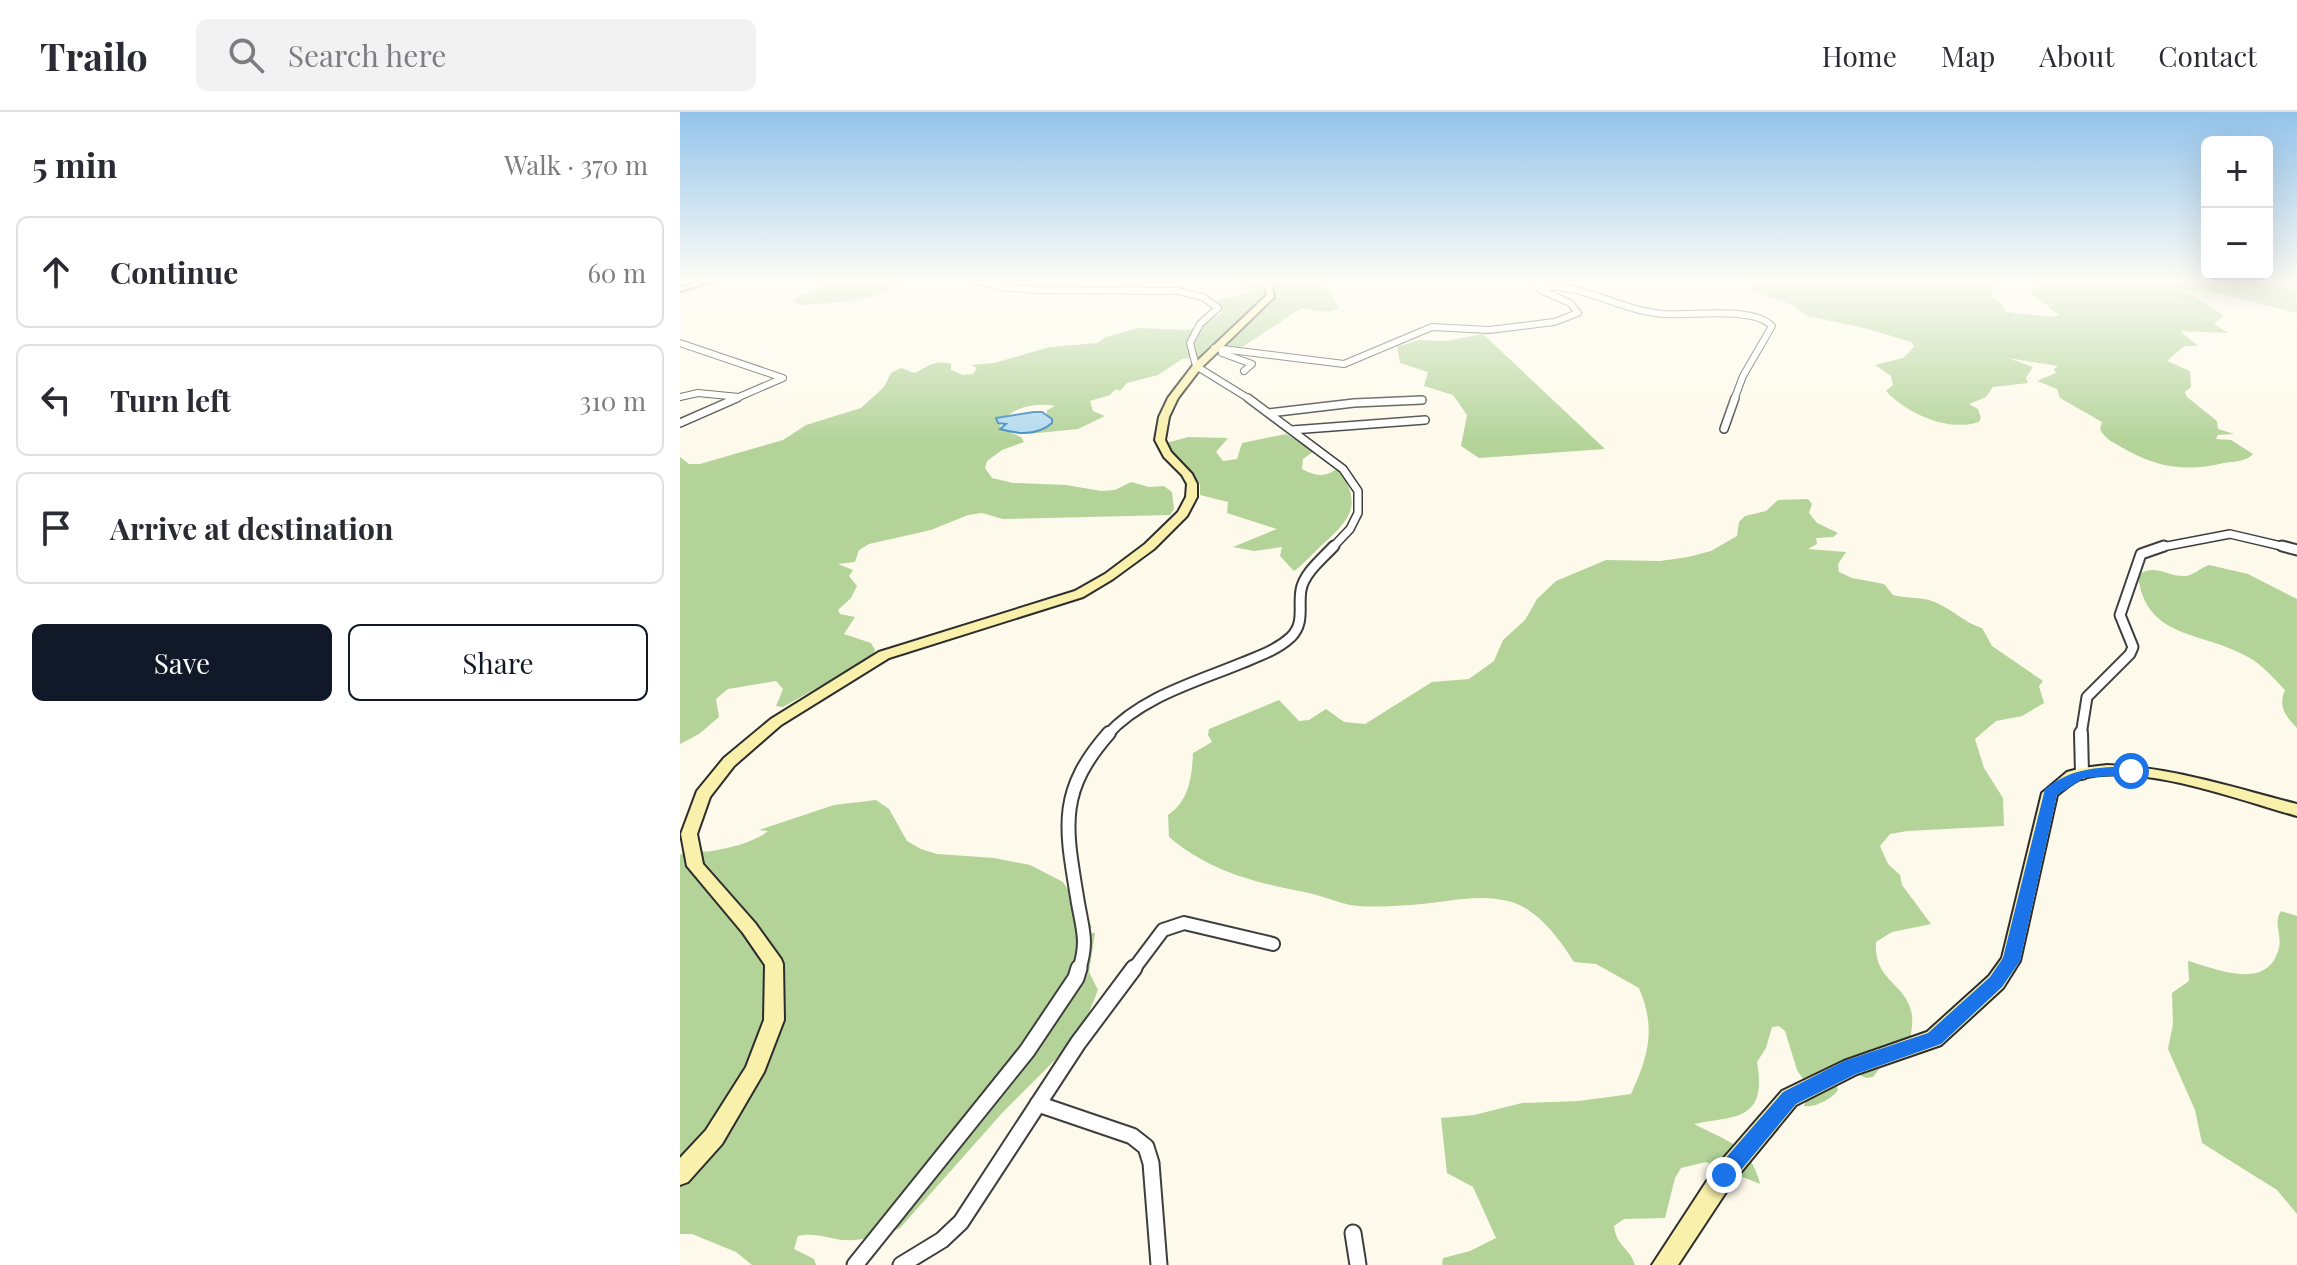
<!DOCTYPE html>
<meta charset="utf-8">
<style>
:root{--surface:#fff;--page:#f2f2f3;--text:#2b2b33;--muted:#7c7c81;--line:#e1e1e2;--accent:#111827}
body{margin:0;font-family:"Playfair Display",serif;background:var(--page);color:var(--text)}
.controls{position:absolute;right:24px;top:24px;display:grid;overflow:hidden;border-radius:12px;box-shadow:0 8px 32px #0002}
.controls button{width:72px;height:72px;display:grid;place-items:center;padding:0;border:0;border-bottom:2px solid var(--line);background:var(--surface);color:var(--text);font:40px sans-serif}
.stop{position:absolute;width:24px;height:24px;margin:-18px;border:6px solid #1a73e8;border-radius:50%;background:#fff}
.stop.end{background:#1a73e8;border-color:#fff;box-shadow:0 2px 8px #0008}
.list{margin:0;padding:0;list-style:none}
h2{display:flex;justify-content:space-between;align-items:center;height:104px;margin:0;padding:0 32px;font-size:34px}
h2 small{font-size:26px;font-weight:400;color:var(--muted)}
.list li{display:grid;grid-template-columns:52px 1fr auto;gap:24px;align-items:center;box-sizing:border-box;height:112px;margin:0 16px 16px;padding:0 16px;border:2px solid var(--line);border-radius:12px}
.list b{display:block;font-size:30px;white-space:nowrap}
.list em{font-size:26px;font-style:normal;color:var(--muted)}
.actions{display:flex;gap:16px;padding:24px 32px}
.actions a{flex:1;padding:18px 0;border:2px solid var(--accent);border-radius:12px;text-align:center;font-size:28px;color:var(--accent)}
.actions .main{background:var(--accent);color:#fff}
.icon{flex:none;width:44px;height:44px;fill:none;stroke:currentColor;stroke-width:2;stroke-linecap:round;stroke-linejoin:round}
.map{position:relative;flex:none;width:1617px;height:1153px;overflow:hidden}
header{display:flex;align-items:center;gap:48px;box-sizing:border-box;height:112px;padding:0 40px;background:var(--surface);border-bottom:2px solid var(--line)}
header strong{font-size:38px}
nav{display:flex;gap:44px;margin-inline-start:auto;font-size:28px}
.search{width:560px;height:72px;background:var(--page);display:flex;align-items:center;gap:20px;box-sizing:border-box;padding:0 28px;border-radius:12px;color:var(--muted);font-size:30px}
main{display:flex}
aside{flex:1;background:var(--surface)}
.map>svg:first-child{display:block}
.forest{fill:#b3d399}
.water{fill:#b4d9f0;stroke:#418dc0;stroke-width:2}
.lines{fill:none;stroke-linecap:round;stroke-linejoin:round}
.street-far4-casing{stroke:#3e3e3e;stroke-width:8}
.street-far3-casing{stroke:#3e3e3e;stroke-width:10}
.street-far2-casing{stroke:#3e3e3e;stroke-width:13}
.street-far1-casing{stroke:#3e3e3e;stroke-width:16}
.street-casing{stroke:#3e3e3e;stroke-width:19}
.secondary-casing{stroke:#2d2d2d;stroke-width:4}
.street-far4{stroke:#fff;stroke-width:6}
.street-far3{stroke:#fff;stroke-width:7}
.street-far2{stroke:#fff;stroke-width:9}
.street-far1{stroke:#fff;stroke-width:12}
.street{stroke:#fff;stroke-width:15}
.secondary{fill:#f8f0ab;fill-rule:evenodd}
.route{fill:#1a73e8}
</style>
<header>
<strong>Trailo</strong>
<div class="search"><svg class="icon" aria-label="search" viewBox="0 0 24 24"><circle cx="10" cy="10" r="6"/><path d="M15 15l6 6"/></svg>Search here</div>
<nav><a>Home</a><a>Map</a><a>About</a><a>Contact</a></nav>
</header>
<main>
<aside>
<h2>5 min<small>Walk · 370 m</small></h2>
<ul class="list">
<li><svg class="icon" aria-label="ahead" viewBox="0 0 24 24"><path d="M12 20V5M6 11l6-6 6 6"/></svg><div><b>Continue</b></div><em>60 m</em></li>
<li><svg class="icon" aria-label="left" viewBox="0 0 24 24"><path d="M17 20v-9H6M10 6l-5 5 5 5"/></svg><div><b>Turn left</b></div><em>310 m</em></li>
<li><svg class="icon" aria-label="arrive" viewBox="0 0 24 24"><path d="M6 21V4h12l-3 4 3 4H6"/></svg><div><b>Arrive at destination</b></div></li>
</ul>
<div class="actions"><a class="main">Save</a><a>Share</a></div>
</aside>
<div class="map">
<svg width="1617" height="1153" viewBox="0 0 1617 1153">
<rect width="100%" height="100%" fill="#fdfaeb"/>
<g class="forest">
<path d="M150 169H219C206 190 141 192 118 193L112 188Z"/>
<path d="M561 169H642L659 196 648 200 621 196 564 234 542 243 502 247 478 263 447 271 440 279 436 277 430 283 410 289 413 299 425 304 398 317 347 322 348 317 366 308 367 298 375 294C357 290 324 296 320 316L341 325 344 330 322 338 307 349 305 356 312 366 333 371 386 373 421 379 435 378 451 370 469 375 484 374 492 380 494 397 490 403 323 407 302 401 288 403 251 418 189 432 179 438 175 450 158 452 173 458 169 464 177 474 171 486 158 498 160 502 175 505 164 522 191 531 195 538 192 545 103 595 96 594 103 577 96 569 48 577 36 587 39 605 19 622 0 632V345L9 352H20L103 328 126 313 181 296 204 275 211 261 221 256 234 261C248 255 254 247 271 252V258L283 263 293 262 297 256 291 253 314 251 370 235 418 231 424 226 457 216 509 218 543 201 530 190 577 179H565Z"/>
<path d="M1080 169H1308L1317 175 1311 183 1323 193 1325 200 1373 205 1379 203 1348 179C1372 161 1447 169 1480 169L1495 174 1502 172 1500 169H1617V201L1543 182 1505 178 1544 204 1534 212 1549 221 1500 219 1518 234H1504L1487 249 1510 259 1511 275 1505 280 1507 285 1537 309 1538 317 1554 322 1538 323 1536 327 1551 328 1573 342C1566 350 1555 349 1544 351 1505 360 1478 356 1443 336 1434 330 1425 328 1420 317L1422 310 1380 286 1377 277 1357 269 1376 261 1374 257 1378 254 1328 246 1353 255 1346 266 1348 271 1313 275 1306 285 1289 292 1298 297 1301 306 1299 310C1268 320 1227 302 1206 279L1213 273 1211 264 1195 253 1223 246 1234 235 1232 230 1184 216 1127 204 1113 193 1069 178Z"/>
<polygon points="803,222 925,337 799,346 781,334 787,303 773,283 744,274 748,260 720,251 717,235 738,228 765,229"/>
<path d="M606 322 634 339 623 347 622 357C635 364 645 366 658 356 682 392 673 405 643 432 633 441 625 451 614 459L600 444 602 435 574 439 553 435 597 417 547 401 548 390 520 383V372L486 331 508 325 548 326 536 340 543 349 557 347 562 331Z"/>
<path d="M1128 387 1132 392 1129 401 1137 411 1158 421 1153 425 1136 426 1137 432 1128 437 1166 440 1158 452 1159 460 1172 466 1204 472 1213 483C1227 487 1242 484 1257 491 1273 498 1285 511 1302 516L1312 534 1363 569 1359 574 1364 591 1342 604 1316 609 1295 627 1304 656 1323 686 1324 714 1227 719 1210 722 1200 734 1208 752 1220 763 1222 773 1251 812 1212 820 1196 830C1193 869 1227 871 1232 903 1233 911 1231 921 1230 929L1205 949 1193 965 1186 966 1172 959 1155 967 1158 978C1152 987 1134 996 1124 994L1129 976 1117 958 1105 919 1099 914 1092 915 1086 936 1077 950C1087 1008 1058 1004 1014 1012 1046 1029 1071 1033 1080 1072L1026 1050 1001 1056 995 1066 985 1106 944 1107 934 1114C936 1134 950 1136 955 1153H762L763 1146 790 1139 816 1126 793 1075 767 1061 761 1006 794 1003 842 991 899 989 951 982C969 943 976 916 959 876L916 852 894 850C879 826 857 796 828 789 797 781 763 791 731 793 711 794 690 796 670 793 656 790 643 784 629 781 577 771 530 760 489 725L488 703C509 689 512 665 513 641L532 630 528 623 529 617 599 588 619 609 629 608 646 597 664 610 685 612 752 570 789 567 814 549 823 528 845 508 857 487 876 469 926 448 980 449 1008 445 1031 439 1057 424 1059 410 1065 404 1086 399 1098 388Z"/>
<path d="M1529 453 1568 462 1617 487V616C1605 604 1598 594 1605 578 1594 567 1583 553 1568 545 1523 519 1465 528 1458 463 1475 451 1486 464 1504 464 1513 464 1520 456 1529 453Z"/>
<path d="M196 688 209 697 227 729 241 737 257 742 314 746 350 753 383 770 412 815 405 821H415L409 860 418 878 400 923 323 1000 220 1116C204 1124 181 1129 163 1128 148 1126 132 1120 118 1124L114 1137 134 1147 136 1153H72L56 1140 12 1122H0V743C10 736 20 741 32 739 50 736 75 730 88 719L79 718 154 693Z"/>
<path d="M1601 799 1617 804V1102L1597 1078 1522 1031 1515 998 1488 937 1493 912 1492 881 1509 869 1508 849C1537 857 1588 880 1599 836 1602 823 1593 810 1601 799Z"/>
</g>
<path class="water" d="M354 300H362L372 307V311C358 324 337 322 320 317L326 312 318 311 316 306Z"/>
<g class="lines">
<g class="street-far4-casing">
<g id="street-far4">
<polyline points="297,169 322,175 354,178 498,179 523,185 538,196 520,212 510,231 516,254 571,288"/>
<path d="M858 175C903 170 939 199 984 202 1012 204 1072 194 1092 214L1063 264 1054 288"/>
<polyline points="0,231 103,266 52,288"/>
<polyline points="534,236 664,252 752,215 809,218 874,210 898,201 890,191 861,178 859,169"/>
<polyline points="542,241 572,252 564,259"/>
<polyline points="0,285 18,281 59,285"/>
<polyline points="737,288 742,288"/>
</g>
</g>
<g class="street-far3-casing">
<g id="street-far3">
<polyline points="568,286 663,357 678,379 678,401 670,417 652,436"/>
<polyline points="589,301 674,291 742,288"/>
<polyline points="0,311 57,286"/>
<polyline points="1044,317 1055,286"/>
<polyline points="612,318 745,308"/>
<polyline points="1477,436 1550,422 1610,436"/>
</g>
</g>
<g class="street-far2-casing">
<g id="street-far2">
<polyline points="1602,434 1617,438"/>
<path d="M427 623C461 585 516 570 562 551 579 544 597 538 611 525 625 511 618 495 621 478 624 461 642 447 654 434"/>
<polyline points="1401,623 1407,585 1450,542 1453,535 1440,503 1461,442 1484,434"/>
</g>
</g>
<g class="street-far1-casing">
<g id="street-far1">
<polyline points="1401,621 1402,661"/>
<path d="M399 858C408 830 403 819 398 791 386 717 376 681 429 621"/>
<polyline points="453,858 483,818 504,811 593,832"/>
</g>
</g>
<g class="street-casing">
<g id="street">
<polyline points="358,992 452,1024 466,1035 471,1051 479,1153"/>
<polyline points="673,1121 678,1153"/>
<polyline points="175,1153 347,939 396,866 399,856"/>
<polyline points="221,1153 262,1128 281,1110 398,931 454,856"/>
</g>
</g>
<g class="secondary-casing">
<g id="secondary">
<polygon points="21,169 35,169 0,179 0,175"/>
<polygon points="583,169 591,169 594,185 521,256 498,286 489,305 485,328 491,340 512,362 517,372 517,385 507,404 474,437 433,467 403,485 209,546 101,613 54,654 30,685 17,722 23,752 75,811 101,847 103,852 104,908 84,960 42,1032 8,1070 0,1073 0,1046 26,1018 66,955 84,908 85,853 63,821 7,754 1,722 17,679 44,646 91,607 199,540 395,479 425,462 465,432 498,400 506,385 507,372 502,363 484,345 475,328 479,305 488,286 514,252 587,183"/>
<path d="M1427 653C1492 655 1554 676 1617 692V704C1559 688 1462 651 1403 666 1393 669 1385 677 1377 683L1340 849 1323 876 1261 933 1177 962 1116 993 1052 1071 998 1153H972L1036 1055 1102 979 1164 949 1247 920 1309 864 1322 846 1362 681 1387 660 1402 656Z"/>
</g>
</g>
<use href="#street-far4" class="street-far4"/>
<use href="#street-far3" class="street-far3"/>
<use href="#street-far2" class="street-far2"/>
<use href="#street-far1" class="street-far1"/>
<use href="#street" class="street"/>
<use href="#secondary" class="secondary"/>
</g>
<linearGradient id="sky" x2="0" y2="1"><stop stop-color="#93c3eb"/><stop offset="0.51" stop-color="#fefdf6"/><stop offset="1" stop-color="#fefdf6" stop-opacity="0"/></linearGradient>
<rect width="1617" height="331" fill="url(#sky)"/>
<path class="route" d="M1451 654 1456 656V662L1404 666 1377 683 1340 849 1322 875 1261 932 1176 962 1116 992 1051 1070 1044 1073 1037 1070 1034 1063 1037 1056 1103 980 1164 949 1248 921 1310 865 1323 846 1365 677C1393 655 1417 656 1451 654Z"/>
</svg>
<div class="controls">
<button>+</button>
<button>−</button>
</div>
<div class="stop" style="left:1451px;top:659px"></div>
<div class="stop end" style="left:1044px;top:1063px"></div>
</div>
</main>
